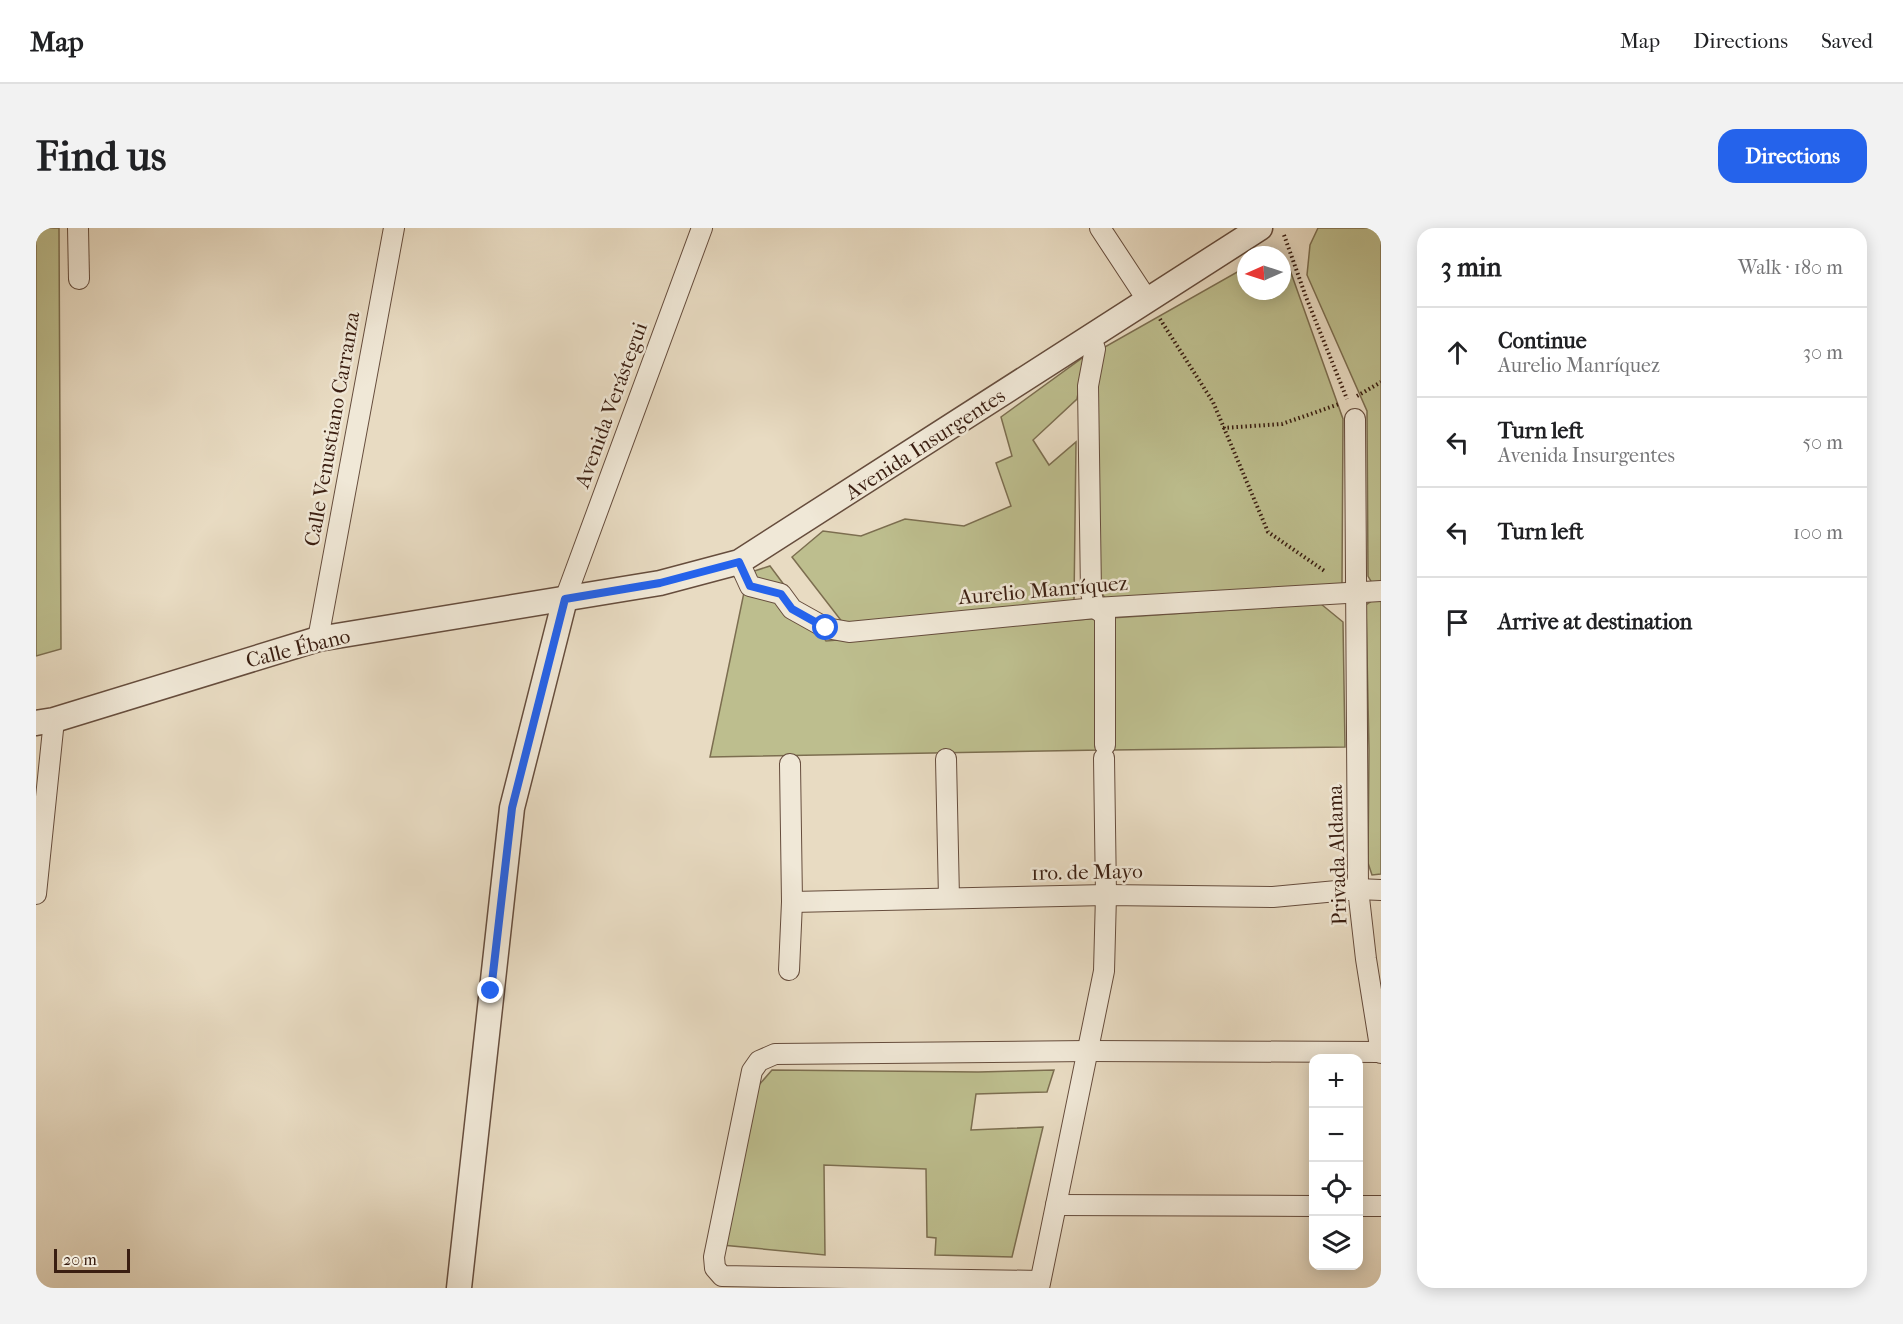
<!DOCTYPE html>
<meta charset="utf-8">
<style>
:root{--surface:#fff;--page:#f2f2f2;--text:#202124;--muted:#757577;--line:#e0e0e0;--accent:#2563eb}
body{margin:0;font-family:"IM FELL French Canon",serif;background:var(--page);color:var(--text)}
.controls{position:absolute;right:18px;bottom:18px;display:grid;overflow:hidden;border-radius:12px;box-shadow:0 3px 15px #0003}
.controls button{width:54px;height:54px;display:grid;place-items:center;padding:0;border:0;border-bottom:2px solid var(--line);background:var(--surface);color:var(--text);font:30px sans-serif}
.compass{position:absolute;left:1201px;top:18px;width:54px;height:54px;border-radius:50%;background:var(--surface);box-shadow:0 3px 15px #0003;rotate:267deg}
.scale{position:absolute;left:18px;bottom:15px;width:76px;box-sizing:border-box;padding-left:6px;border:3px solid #3a1e11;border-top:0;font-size:16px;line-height:21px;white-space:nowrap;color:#3a1e11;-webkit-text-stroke:4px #f0e8d7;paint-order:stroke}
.stop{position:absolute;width:18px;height:18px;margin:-14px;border:4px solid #2563eb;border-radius:50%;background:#fff}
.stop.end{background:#2563eb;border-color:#fff;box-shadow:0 2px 6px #0008}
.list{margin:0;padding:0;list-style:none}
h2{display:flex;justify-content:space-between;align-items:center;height:78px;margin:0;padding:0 24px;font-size:26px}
h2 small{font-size:20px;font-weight:400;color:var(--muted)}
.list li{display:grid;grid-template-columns:39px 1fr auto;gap:18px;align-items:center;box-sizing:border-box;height:90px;padding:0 24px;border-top:2px solid var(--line)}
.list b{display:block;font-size:22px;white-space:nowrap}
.list p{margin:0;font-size:20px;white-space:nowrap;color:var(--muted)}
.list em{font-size:20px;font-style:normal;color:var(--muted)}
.icon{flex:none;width:33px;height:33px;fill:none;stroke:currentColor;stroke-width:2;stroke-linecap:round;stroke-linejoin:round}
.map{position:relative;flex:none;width:1345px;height:1060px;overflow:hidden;border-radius:18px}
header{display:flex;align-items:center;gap:36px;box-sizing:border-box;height:84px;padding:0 30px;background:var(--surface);border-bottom:2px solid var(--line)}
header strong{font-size:28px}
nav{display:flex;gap:33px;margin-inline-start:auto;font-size:21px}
.intro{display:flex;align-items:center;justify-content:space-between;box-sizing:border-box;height:144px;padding:0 36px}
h1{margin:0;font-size:42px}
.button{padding:15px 27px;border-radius:18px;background:var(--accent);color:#fff;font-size:21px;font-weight:700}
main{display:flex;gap:36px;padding:0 36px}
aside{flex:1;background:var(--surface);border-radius:18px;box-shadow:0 3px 15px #0003}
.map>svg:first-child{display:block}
.green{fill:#bdbe8e;stroke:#7c6e50;stroke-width:1.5}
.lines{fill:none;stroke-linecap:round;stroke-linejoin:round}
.minor-casing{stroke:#664d3d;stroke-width:22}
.tertiary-casing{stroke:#664d3d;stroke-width:27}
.path{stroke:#3a1e11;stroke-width:4;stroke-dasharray:1.5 3;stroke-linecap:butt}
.minor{stroke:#f0e8d7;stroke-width:20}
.tertiary{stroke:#f0e8d7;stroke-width:24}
.route{stroke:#2563eb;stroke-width:8}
.labels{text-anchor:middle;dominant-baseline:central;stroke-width:5;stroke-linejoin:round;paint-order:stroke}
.street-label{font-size:21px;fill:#3a1e11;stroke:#f0e8d7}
</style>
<header>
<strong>Map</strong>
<nav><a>Map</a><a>Directions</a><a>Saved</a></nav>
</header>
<div class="intro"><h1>Find us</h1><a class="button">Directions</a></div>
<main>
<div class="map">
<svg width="1345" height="1060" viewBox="0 0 1345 1060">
<rect width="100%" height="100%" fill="#e8dbc2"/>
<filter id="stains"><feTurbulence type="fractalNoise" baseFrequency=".00333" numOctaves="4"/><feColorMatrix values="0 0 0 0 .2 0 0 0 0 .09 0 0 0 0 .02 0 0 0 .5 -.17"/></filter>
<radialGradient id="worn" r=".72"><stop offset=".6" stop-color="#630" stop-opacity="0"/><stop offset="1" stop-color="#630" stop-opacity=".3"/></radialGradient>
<g class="green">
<polygon points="0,0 23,0 25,421 0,428"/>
<polygon points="1282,0 1345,0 1345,646 1336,647 1332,635 1333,522 1330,377 1340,370 1336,355 1332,348 1331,183 1271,47 1274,17"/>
<polygon points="1246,38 1254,42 1307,191 1306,356 1073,375 1060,358 1056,159 1067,120 1210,39 1210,63 1246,63"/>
<polygon points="1049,128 1041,171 997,212 1013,237 1040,214 1038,374 807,395 756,329 787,303 825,308 869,291 928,298 975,278 960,235 976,228 965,189"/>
<polygon points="734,338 790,413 1065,390 1065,522 674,529 712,345"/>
<polygon points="1285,376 1307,394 1309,519 1077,522 1075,390"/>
<polygon points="736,842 942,844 1018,842 1011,864 940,866 935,902 1007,899 976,1029 899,1027 900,1010 891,1009 890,941 788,937 789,1027 686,1017 716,865"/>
</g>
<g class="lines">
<g class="minor-casing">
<g id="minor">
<polyline points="42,0 43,51"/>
<polyline points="1064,0 1112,73"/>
<polyline points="1055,110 1059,121 1052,158 1055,365 1059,380 1069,387 1069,517"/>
<polyline points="1319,191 1322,661 1330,731 1345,825"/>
<polyline points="703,334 714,358 745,366 756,381 790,400 813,404 1059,380 1345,363"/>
<polyline points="529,371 666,0"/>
<polyline points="282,411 358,0"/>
<polyline points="910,531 913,670"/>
<polyline points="0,666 18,492"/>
<polyline points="756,674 1070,667 1237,669 1322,661 1345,662"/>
<polyline points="753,742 756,674 754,536"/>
<polyline points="1020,977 1278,978"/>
<polyline points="1322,978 1345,978"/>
<polyline points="1004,1053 686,1048 679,1040 678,1029 716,843 723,833 739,826 1052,823 1345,824"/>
<polyline points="1003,1060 1068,743 1070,667 1068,530"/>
</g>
</g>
<g class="tertiary-casing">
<g id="tertiary">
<polyline points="0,495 18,492 282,411 624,355 703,334 1224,0"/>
<polyline points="423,1060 476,580 529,371"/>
</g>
</g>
<g class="path">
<polyline points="1248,7 1270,69 1311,171"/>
<polyline points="1124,91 1177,174 1232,304 1290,344"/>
<polyline points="1321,168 1345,154"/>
<polyline points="1187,200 1246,196 1303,176"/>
</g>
<use href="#minor" class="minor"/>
<use href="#tertiary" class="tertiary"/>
</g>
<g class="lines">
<polyline class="route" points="455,763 476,580 529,371 624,355 703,334 714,358 745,366 756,381 790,400"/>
</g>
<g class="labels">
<g class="street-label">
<text transform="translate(575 177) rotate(-70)">Avenida Verástegui</text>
<text transform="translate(296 201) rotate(-80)">Calle Venustiano Carranza</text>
<text transform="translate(889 216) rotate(-33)">Avenida Insurgentes</text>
<text transform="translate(1007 362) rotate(-5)">Aurelio Manríquez</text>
<text transform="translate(262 420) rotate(-14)">Calle Ébano</text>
<text transform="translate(1301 627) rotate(-92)">Privada Aldama</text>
<text transform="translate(1051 644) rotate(-1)">1ro. de Mayo</text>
</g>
</g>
<rect width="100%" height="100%" filter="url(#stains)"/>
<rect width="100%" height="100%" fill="url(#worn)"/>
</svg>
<div class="controls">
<button>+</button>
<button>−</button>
<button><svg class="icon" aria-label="locate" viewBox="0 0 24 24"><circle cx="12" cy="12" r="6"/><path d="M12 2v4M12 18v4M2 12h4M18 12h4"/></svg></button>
<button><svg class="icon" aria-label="layers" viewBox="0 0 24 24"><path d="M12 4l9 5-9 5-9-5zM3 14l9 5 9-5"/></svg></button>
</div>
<svg class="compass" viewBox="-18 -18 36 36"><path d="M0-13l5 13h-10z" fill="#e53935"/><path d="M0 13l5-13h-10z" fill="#757577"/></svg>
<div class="scale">20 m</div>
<div class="stop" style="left:790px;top:400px"></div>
<div class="stop end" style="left:455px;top:763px"></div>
</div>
<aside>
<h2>3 min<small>Walk · 180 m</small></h2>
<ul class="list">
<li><svg class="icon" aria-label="ahead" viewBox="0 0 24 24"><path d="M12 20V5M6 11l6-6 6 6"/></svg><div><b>Continue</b><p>Aurelio Manríquez</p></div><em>30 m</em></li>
<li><svg class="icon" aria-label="left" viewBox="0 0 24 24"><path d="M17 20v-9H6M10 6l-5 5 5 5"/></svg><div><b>Turn left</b><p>Avenida Insurgentes</p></div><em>50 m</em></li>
<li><svg class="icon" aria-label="left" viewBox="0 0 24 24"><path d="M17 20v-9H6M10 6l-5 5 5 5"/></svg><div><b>Turn left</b></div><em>100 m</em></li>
<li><svg class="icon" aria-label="arrive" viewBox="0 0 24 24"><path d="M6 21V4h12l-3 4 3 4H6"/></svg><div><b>Arrive at destination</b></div></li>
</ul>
</aside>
</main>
